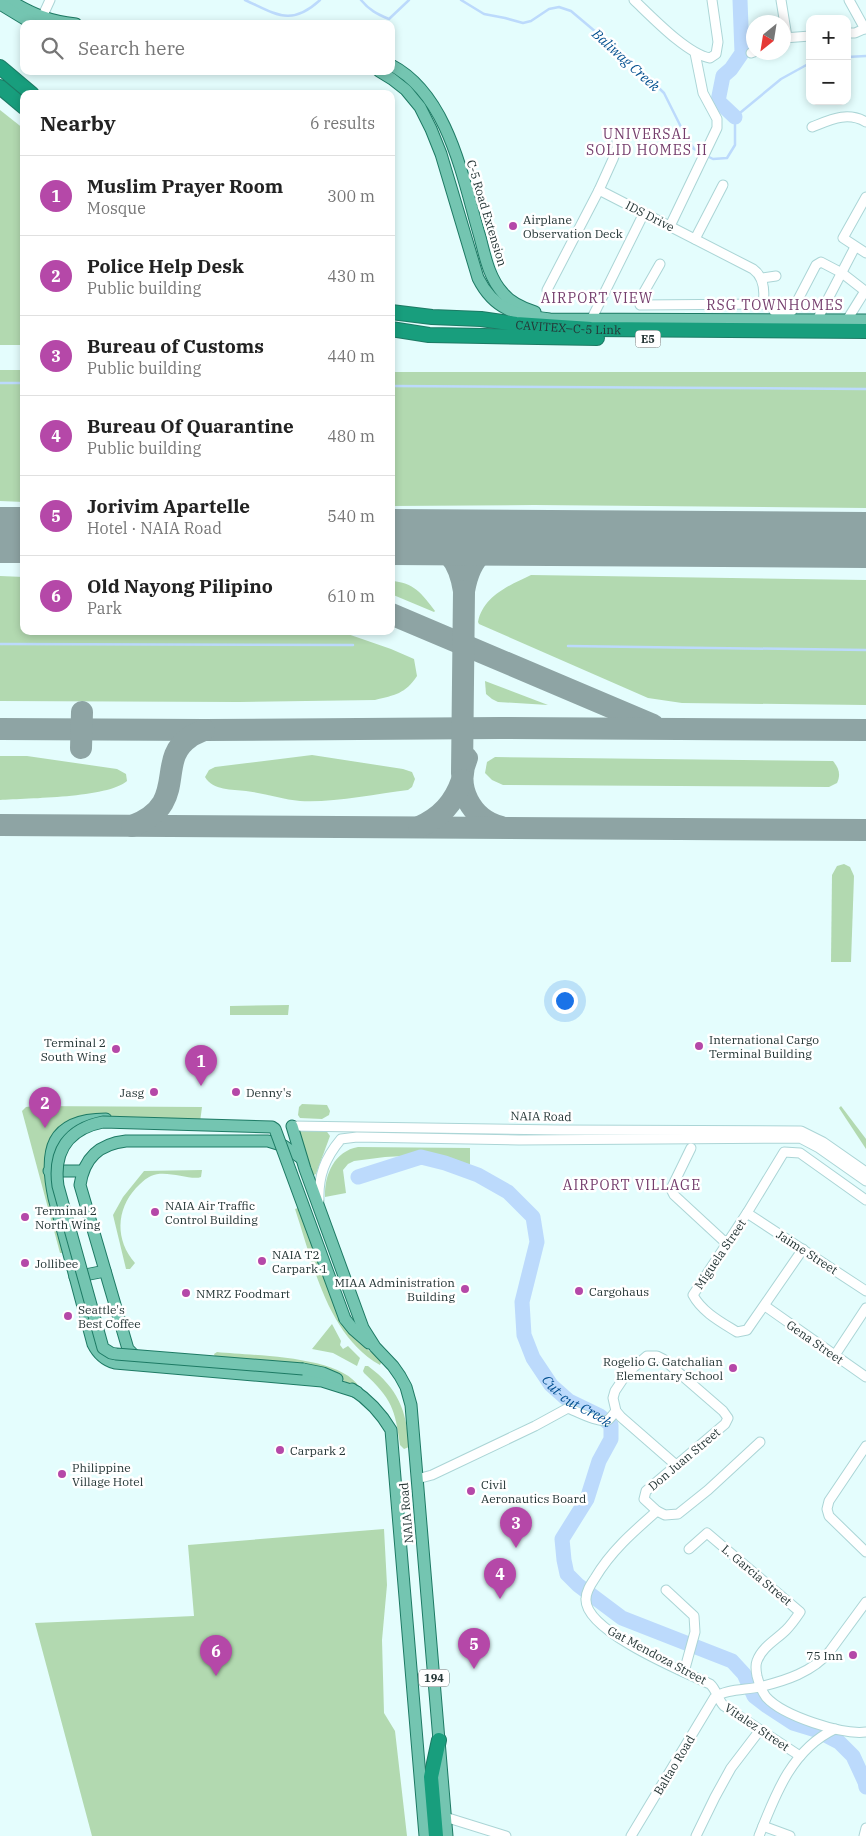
<!DOCTYPE html>
<meta charset="utf-8">
<style>
:root{--surface:#fff;--page:#f2f2f2;--text:#222;--muted:#767676;--line:#e0e0e0;--accent:#b548a8}
body{margin:0;font-family:"IBM Plex Serif",serif;background:var(--page);color:var(--text)}
.controls{position:absolute;right:15px;top:15px;display:grid;overflow:hidden;border-radius:10px;box-shadow:0 2px 8px #0003}
.controls button{width:45px;height:45px;display:grid;place-items:center;padding:0;border:0;border-bottom:1px solid var(--line);background:var(--surface);color:var(--text);font:25px sans-serif}
.compass{position:absolute;left:746px;top:15px;width:45px;height:45px;border-radius:50%;background:var(--surface);box-shadow:0 2px 8px #0003;rotate:210deg}
.you{position:absolute;left:564px;top:1000px;width:18px;height:18px;margin:-12px;border:4px solid #fff;border-radius:50%;background:#1a73e8;box-shadow:0 0 0 8px #1a73e833}
.badge{display:grid;place-items:center;width:32px;height:32px;border-radius:50%;background:var(--accent);color:#fff;font-size:16px;font-weight:700}
.pin{position:absolute;translate:-50% -41px;filter:drop-shadow(0 1px 2px #0008)}
.pin::after{content:'';position:absolute;top:26px;width:18px;height:15px;background:inherit;clip-path:polygon(0 0,100% 0,50% 100%)}
.list{margin:0;padding:0;list-style:none}
h2{display:flex;justify-content:space-between;align-items:center;height:65px;margin:0;padding:0 20px;font-size:21px}
h2 small{font-size:16px;font-weight:400;color:var(--muted)}
.list li{display:grid;grid-template-columns:32px 1fr auto;gap:15px;align-items:center;box-sizing:border-box;height:80px;padding:0 20px;border-top:1px solid var(--line)}
.list b{display:block;font-size:19px;white-space:nowrap}
.list p{margin:0;font-size:16px;white-space:nowrap;color:var(--muted)}
.list em{font-size:16px;font-style:normal;color:var(--muted)}
.icon{flex:none;width:28px;height:28px;fill:none;stroke:currentColor;stroke-width:2;stroke-linecap:round;stroke-linejoin:round}
.map{position:relative;flex:none;width:866px;height:1836px;overflow:hidden}
.search{position:absolute;background:var(--surface);box-shadow:0 2px 8px #0003;left:20px;top:20px;width:375px;height:55px;display:flex;align-items:center;gap:12px;box-sizing:border-box;padding:0 18px;border-radius:10px;color:var(--muted);font-size:19px}
.panel{position:absolute;background:var(--surface);box-shadow:0 2px 8px #0003;left:20px;top:90px;width:375px;height:545px;border-radius:10px}
.map>svg:first-child{display:block}
.green{fill:#b2d9b0}
.lines{fill:none;stroke-linecap:round;stroke-linejoin:round}
.stream{stroke:#bcdafc;stroke-width:2.5}
.river{stroke:#bcdafc;stroke-width:15}
.taxiway{stroke:#8ea4a4;stroke-width:22}
.runway{stroke:#8ea4a4;stroke-width:56}
.minor-casing{stroke:#abd5d6;stroke-width:11}
.major-casing{stroke:#1d7a64;stroke-width:13}
.highway-casing{stroke:#1d7a64;stroke-width:16}
.minor{stroke:#fff;stroke-width:9}
.major{stroke:#74c5b1;stroke-width:11}
.highway{stroke:#189e7d;stroke-width:14}
.major-bridge-casing{stroke:#1d7a64;stroke-width:13;stroke-linecap:butt}
.major-bridge{stroke:#74c5b1;stroke-width:11}
.poi-dot{fill:#b548a8;stroke:#fff;stroke-width:2}
.labels{text-anchor:middle;dominant-baseline:central;stroke-width:5;stroke-linejoin:round;paint-order:stroke}
.shield{fill:#fff;stroke:#667272;stroke-width:1}
.shield-label{font-size:11px;font-weight:bold;fill:#253636}
.street-label{font-size:12px;fill:#253636;stroke:#fff}
.poi-label{font-size:12px;fill:#253636;stroke:#fff;text-anchor:start}
.water-label{font-size:14px;font-style:italic;fill:#024f8f;stroke:#fff}
.neighbourhood-label{font-size:14px;letter-spacing:1px;fill:#743d6c;stroke:#fff}
</style>
<div class="map">
<svg width="866" height="1836" viewBox="0 0 866 1836">
<rect width="100%" height="100%" fill="#e4fdfd"/>
<g class="green">
<polygon points="0,110 24,129 24,345 0,345"/>
<polygon points="0,370 24,370 24,502 0,501"/>
<polygon points="391,372 866,372 866,508 534,505 391,506"/>
<path d="M531 575 866 580V705L682 703 648 698 479 624 478 622C483 596 510 585 531 575Z"/>
<path d="M0 576 24 577V631H339L391 649 414 659 417 676C405 694 395 695 375 700L239 702 0 701Z"/>
<path d="M391 581C414 582 422 594 435 611L434 612 391 594Z"/>
<polygon points="485,681 548,705 498,702 492,699 486,694"/>
<path d="M312 755 403 769 412 772 415 779 412 787 408 790C375 794 332 803 300 801 282 799 264 793 246 791 232 789 213 791 205 777L209 770 215 767Z"/>
<path d="M0 756H27L117 769 126 774 127 781C108 798 28 798 0 800Z"/>
<path d="M495 757 833 761C839 768 841 775 837 783L829 787 503 785 492 780 485 773 487 762Z"/>
<polygon points="844,864 850,867 854,876 851,962 831,962 832,875 837,866"/>
<polygon points="289,1005 288,1015 230,1015 230,1006"/>
<polygon points="302,1104 327,1105 330,1111 329,1115 322,1119 300,1118 298,1115 299,1107"/>
<polygon points="34,1106 202,1107 200,1122 98,1122 60,1150 63,1253 60,1253 22,1111 26,1107"/>
<polygon points="841,1106 866,1139 866,1149 839,1108"/>
<polygon points="297,1128 325,1129 330,1136 316,1174 312,1176"/>
<path d="M358 1147 470 1148V1164L467 1166 423 1155 385 1157 354 1161 348 1164 343 1170 346 1193 325 1197C324 1174 335 1151 358 1147Z"/>
<path d="M202 1170 201 1177C191 1181 166 1169 151 1176 146 1178 140 1184 136 1188 116 1210 115 1240 135 1263L130 1269H126L113 1215 123 1197 144 1171Z"/>
<path d="M298 1208 348 1331 357 1341 382 1361 380 1365C327 1335 313 1263 295 1209Z"/>
<polygon points="332,1324 341,1341 340,1345 343,1349 348,1346 360,1358 357,1366 333,1353 312,1349"/>
<path d="M217 1352C253 1356 341 1355 360 1388L358 1389 332 1374 215 1357 214 1354Z"/>
<path d="M365 1366H368C398 1388 407 1411 409 1447L404 1449 400 1445C395 1409 392 1399 364 1373L363 1371Z"/>
<polygon points="384,1529 387,1585 382,1640 384,1713 395,1731 407,1836 92,1836 35,1623 194,1616 188,1545"/>
</g>
<g class="lines">
<g class="stream">
<path d="M245 0C276 14 291 27 320 0"/>
<path d="M361 0C369 10 377 14 389 19L409 0"/>
<polyline points="461,0 484,14 505,18 523,23 531,21 549,9 559,7 571,11 635,65 664,93 685,135 694,149 702,153"/>
<polyline points="847,57 866,56"/>
<polyline points="707,156 713,159 727,158 735,145 735,117 781,79 810,63"/>
<polyline points="0,383 24,383"/>
<polyline points="391,386 866,389"/>
<polyline points="0,644 353,645"/>
<polyline points="568,646 866,650"/>
</g>
<g class="river">
<polyline points="735,117 718,101 723,76 731,69 742,53 740,0"/>
<path id="s1" d="M358 1177 421 1157 445 1163 478 1175 508 1192 533 1217 537 1242 522 1302 524 1335 533 1358 551 1385 569 1401 600 1416 611 1425V1439L599 1461 587 1499 562 1539 564 1560 567 1574 578 1585 622 1618 732 1661 744 1674 754 1696 767 1706 793 1723 816 1730 839 1742 853 1756 865 1782 866 1787"/>
</g>
<g class="taxiway">
<path d="M414 537C446 544 459 559 464 591 471 552 487 545 523 538"/>
<polyline points="807,539 866,551"/>
<polyline points="391,614 653,725"/>
<polyline points="0,729 204,730 500,728 866,730"/>
<polyline points="81,748 82,712"/>
<path d="M467 758C454 787 471 819 501 827"/>
<polyline points="462,773 464,591"/>
<polyline points="0,825 866,830"/>
<path d="M132 826C191 803 154 761 190 737 194 734 200 732 204 730"/>
<path d="M419 827C441 817 454 803 462 780"/>
</g>
<g class="runway">
<polyline points="0,535 24,535"/>
<polyline points="391,537 866,540"/>
</g>
<g class="minor-casing">
<g id="minor">
<path d="M634 0C652 17 687 54 710 58L716 54 718 42 712 0"/>
<polyline points="781,0 787,37"/>
<polyline points="849,0 865,29"/>
<polyline points="39,24 50,0"/>
<polyline points="847,33 855,33 866,28"/>
<polyline points="784,38 810,36"/>
<polyline points="751,53 754,52"/>
<path d="M812 127C830 120 847 111 866 122"/>
<path d="M599 190 753 269C764 277 765 291 763 304"/>
<polyline points="866,197 843,238 866,253"/>
<polyline points="670,226 717,128 717,119 703,93 695,53"/>
<polyline points="695,239 723,185"/>
<polyline points="660,264 644,292 640,305 763,304"/>
<polyline points="762,278 776,276"/>
<polyline points="547,290 599,190 613,159 617,148 617,133"/>
<polyline points="774,311 792,311 816,265 821,262 842,273 865,291 847,320"/>
<polyline points="592,318 644,213"/>
<polyline points="817,320 855,247"/>
<polyline points="292,1126 560,1130 801,1131 823,1142 866,1172"/>
<polyline points="691,1148 671,1189 674,1195 727,1244"/>
<path d="M319 1201C318 1176 325 1158 341 1139L357 1137 519 1140 800 1138 819 1148 866 1181"/>
<polyline points="747,1213 866,1291"/>
<path d="M803 1249 747 1330 737 1332C721 1322 702 1312 693 1295L747 1213 784 1152 800 1153 866 1200"/>
<polyline points="765,1306 866,1377"/>
<polyline points="835,1355 866,1308"/>
<polyline points="866,1446 829,1501 827,1509 829,1516 866,1552"/>
<polyline points="676,1465 621,1417 616,1411 613,1398 615,1391 627,1373 647,1356 657,1356 663,1359 723,1411 728,1418 725,1424 646,1491 644,1499 657,1511 665,1515 678,1514 708,1490 760,1442"/>
<path d="M417 1479 432 1475 535 1426 568 1408C576 1411 600 1424 608 1420 611 1418 614 1413 616 1411"/>
<path d="M657 1511C633 1532 611 1551 595 1578 591 1584 586 1591 586 1599 584 1631 684 1672 710 1684 717 1690 717 1699 724 1706L800 1756"/>
<path d="M689 1549 707 1533 800 1612C796 1618 791 1625 786 1630 776 1640 762 1647 757 1661 755 1666 756 1671 757 1676 759 1684 761 1690 766 1697 783 1716 842 1735 866 1732"/>
<polyline points="666,1590 694,1616 695,1632 684,1672"/>
<polyline points="445,1817 506,1836"/>
<polyline points="763,1826 790,1836"/>
<path d="M631 1836 714 1698C725 1689 746 1690 759 1687 785 1681 813 1672 830 1651L866 1602"/>
<polyline points="696,1836 715,1797 731,1768 760,1730"/>
<path d="M759 1836C775 1795 792 1749 835 1729"/>
<polyline points="864,1836 866,1828"/>
</g>
</g>
<g class="major-casing">
<g id="major">
<path d="M9 0C32 14 49 21 76 24"/>
<polyline points="0,4 33,24"/>
<path d="M391 65C449 95 463 180 480 237 485 256 489 278 503 293 511 303 523 308 535 312"/>
<path d="M379 71 392 79 406 90 420 107 431 129 441 154 478 278C494 310 516 315 550 319L866 320"/>
<path d="M106 1119C50 1119 44 1151 54 1198L93 1344C98 1354 104 1360 115 1363L322 1381 357 1392"/>
<polyline points="292,1126 305,1169 363,1328 375,1347 393,1366 400,1376 406,1387 411,1405 447,1836"/>
<polyline points="49,1171 82,1171"/>
<polyline points="75,1277 105,1271"/>
<polyline points="345,1319 353,1329 369,1343"/>
<path d="M138 1359 128 1349 80 1185C84 1158 99 1144 126 1141H268L284 1146 301 1158"/>
<polyline points="303,1369 323,1373 337,1379"/>
<path d="M352 1389C369 1400 381 1413 391 1430L425 1836"/>
</g>
</g>
<g class="highway-casing">
<g id="highway">
<polyline points="0,67 32,94"/>
<polyline points="0,87 24,107"/>
<path id="s2" d="M391 312 432 317 481 319 516 324 591 329 866 331"/>
<polyline points="391,329 429,335 597,338"/>
<polyline points="436,1836 431,1777 439,1740"/>
</g>
</g>
<use href="#minor" class="minor"/>
<use href="#major" class="major"/>
<use href="#highway" class="highway"/>
<g class="major-bridge-casing">
<path id="major-bridge" d="M303 1369 116 1354 111 1353 103 1348 58 1186C53 1151 68 1129 103 1122L272 1127 275 1129 345 1319"/>
</g>
<use href="#major-bridge" class="major-bridge"/>
</g>
<g class="poi-dot">
<circle cx="513" cy="226" r="5"/>
<circle cx="699" cy="1046" r="5"/>
<circle cx="116" cy="1049" r="5"/>
<circle cx="154" cy="1092" r="5"/>
<circle cx="236" cy="1092" r="5"/>
<circle cx="155" cy="1212" r="5"/>
<circle cx="25" cy="1217" r="5"/>
<circle cx="262" cy="1261" r="5"/>
<circle cx="25" cy="1263" r="5"/>
<circle cx="465" cy="1289" r="5"/>
<circle cx="579" cy="1291" r="5"/>
<circle cx="186" cy="1293" r="5"/>
<circle cx="68" cy="1316" r="5"/>
<circle cx="733" cy="1368" r="5"/>
<circle cx="280" cy="1450" r="5"/>
<circle cx="62" cy="1474" r="5"/>
<circle cx="471" cy="1491" r="5"/>
<circle cx="853" cy="1655" r="5"/>
</g>
<g class="labels">
<g class="shield">
<rect x="635.5" y="330.5" width="25" height="17" rx="4"/>
<rect x="419" y="1669.5" width="30" height="17" rx="4"/>
</g>
<g class="shield-label">
<text x="648" y="339">E5</text>
<text x="434" y="1678">194</text>
</g>
<g class="street-label">
<text transform="translate(487 213) rotate(73)">C-5 Road Extension</text>
<text transform="translate(650 216) rotate(27)">IDS Drive</text>
<text stroke="none"><textPath href="#s2" startOffset="178">CAVITEX–C-5 Link</textPath></text>
<text transform="translate(541 1116) rotate(1)">NAIA Road</text>
<text transform="translate(807 1252) rotate(33)">Jaime Street</text>
<text transform="translate(720 1254) rotate(-56)">Miguela Street</text>
<text transform="translate(815 1342) rotate(35)">Gena Street</text>
<text transform="translate(684 1459) rotate(-40)">Don Juan Street</text>
<text transform="translate(406 1513) rotate(-95)">NAIA Road</text>
<text transform="translate(757 1575) rotate(40)">L. Garcia Street</text>
<text transform="translate(657 1655) rotate(28)">Gat Mendoza Street</text>
<text transform="translate(757 1727) rotate(34)">Vitalez Street</text>
<text transform="translate(674 1765) rotate(-59)">Baltao Road</text>
</g>
<g class="poi-label">
<text x="523" y="219">Airplane<tspan x="523" dy="14">Observation Deck</tspan></text>
<text x="709" y="1039">International Cargo<tspan x="709" dy="14">Terminal Building</tspan></text>
<text x="106" y="1042" text-anchor="end">Terminal 2<tspan x="106" dy="14">South Wing</tspan></text>
<text x="144" y="1092" text-anchor="end">Jasg</text>
<text x="246" y="1092">Denny's</text>
<text x="165" y="1205">NAIA Air Traffic<tspan x="165" dy="14">Control Building</tspan></text>
<text x="35" y="1210">Terminal 2<tspan x="35" dy="14">North Wing</tspan></text>
<text x="272" y="1254">NAIA T2<tspan x="272" dy="14">Carpark 1</tspan></text>
<text x="35" y="1263">Jollibee</text>
<text x="455" y="1282" text-anchor="end">MIAA Administration<tspan x="455" dy="14">Building</tspan></text>
<text x="589" y="1291">Cargohaus</text>
<text x="196" y="1293">NMRZ Foodmart</text>
<text x="78" y="1309">Seattle's<tspan x="78" dy="14">Best Coffee</tspan></text>
<text x="723" y="1361" text-anchor="end">Rogelio G. Gatchalian<tspan x="723" dy="14">Elementary School</tspan></text>
<text x="290" y="1450">Carpark 2</text>
<text x="72" y="1467">Philippine<tspan x="72" dy="14">Village Hotel</tspan></text>
<text x="481" y="1484">Civil<tspan x="481" dy="14">Aeronautics Board</tspan></text>
<text x="843" y="1655" text-anchor="end">75 Inn</text>
</g>
<g class="water-label">
<text transform="translate(626 60) rotate(42)">Baliwag Creek</text>
<text stroke="none"><textPath href="#s1" startOffset="404">Cut-cut Creek</textPath></text>
</g>
<g class="neighbourhood-label">
<text x="647" y="134">UNIVERSAL<tspan x="647" dy="16">SOLID HOMES II</tspan></text>
<text x="597" y="298">AIRPORT VIEW</text>
<text x="775" y="305">RSG TOWNHOMES</text>
<text x="632" y="1185">AIRPORT VILLAGE</text>
</g>
</g>
</svg>
<div class="controls">
<button>+</button>
<button>−</button>
</div>
<svg class="compass" viewBox="-18 -18 36 36"><path d="M0-13l5 13h-10z" fill="#e53935"/><path d="M0 13l5-13h-10z" fill="#767676"/></svg>
<div class="you"></div>
<div class="pin badge" style="left:201px;top:1086px">1</div>
<div class="pin badge" style="left:45px;top:1128px">2</div>
<div class="pin badge" style="left:516px;top:1548px">3</div>
<div class="pin badge" style="left:500px;top:1599px">4</div>
<div class="pin badge" style="left:474px;top:1669px">5</div>
<div class="pin badge" style="left:216px;top:1676px">6</div>
<div class="search"><svg class="icon" aria-label="search" viewBox="0 0 24 24"><circle cx="10" cy="10" r="6"/><path d="M15 15l6 6"/></svg>Search here</div>
<section class="panel">
<h2>Nearby<small>6 results</small></h2>
<ul class="list">
<li><span class="badge">1</span><div><b>Muslim Prayer Room</b><p>Mosque</p></div><em>300 m</em></li>
<li><span class="badge">2</span><div><b>Police Help Desk</b><p>Public building</p></div><em>430 m</em></li>
<li><span class="badge">3</span><div><b>Bureau of Customs</b><p>Public building</p></div><em>440 m</em></li>
<li><span class="badge">4</span><div><b>Bureau Of Quarantine</b><p>Public building</p></div><em>480 m</em></li>
<li><span class="badge">5</span><div><b>Jorivim Apartelle</b><p>Hotel · NAIA Road</p></div><em>540 m</em></li>
<li><span class="badge">6</span><div><b>Old Nayong Pilipino</b><p>Park</p></div><em>610 m</em></li>
</ul>
</section>
</div>
